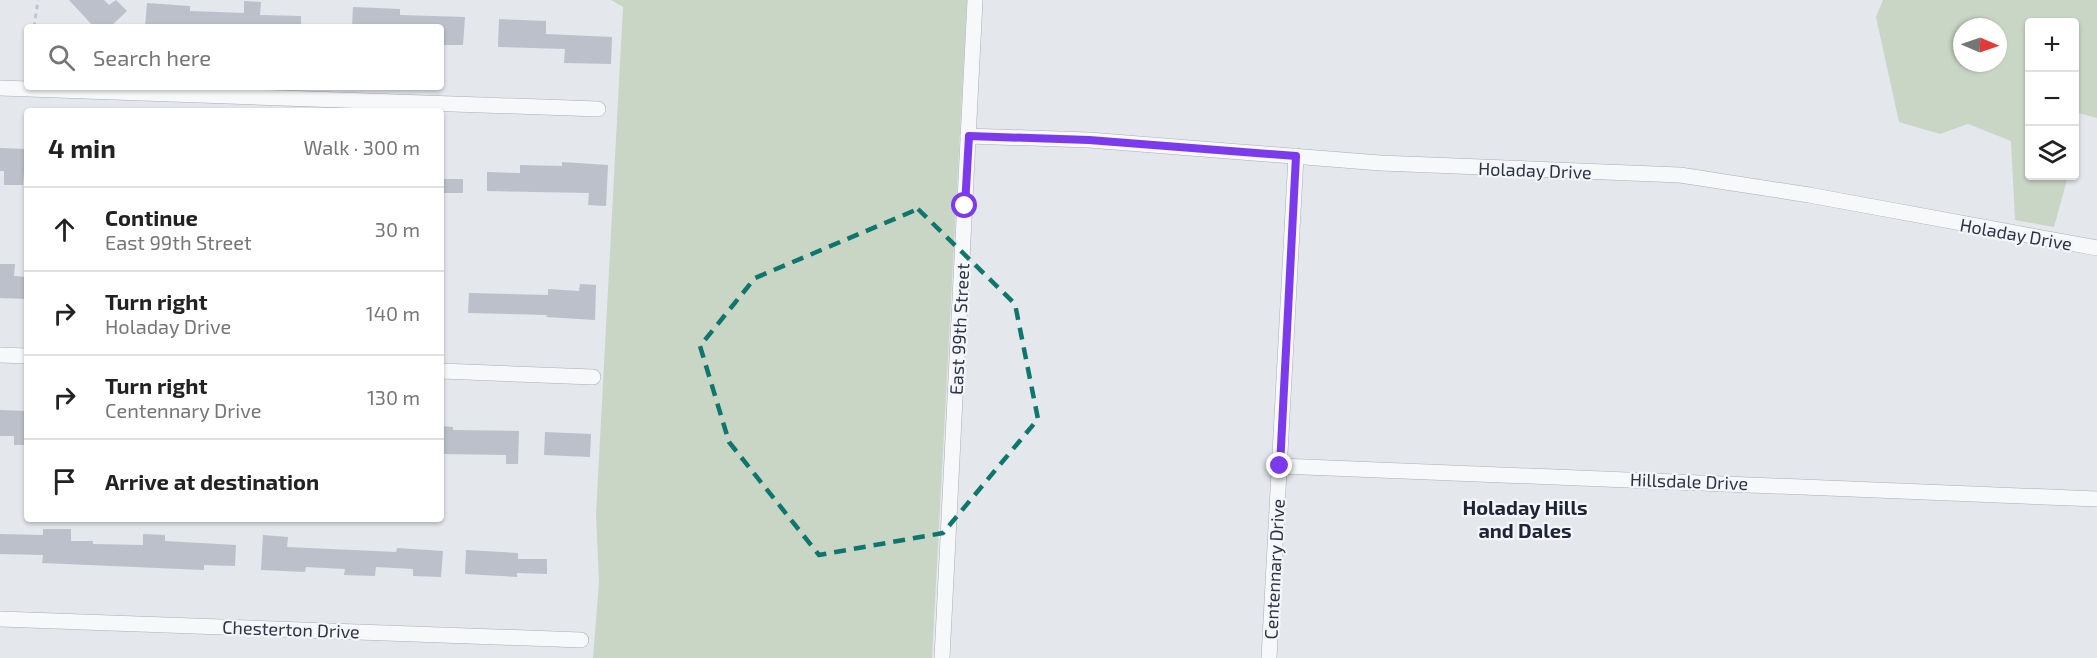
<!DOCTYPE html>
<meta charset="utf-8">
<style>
:root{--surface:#fff;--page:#f2f2f2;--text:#222;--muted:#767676;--line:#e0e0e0}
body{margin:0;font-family:"Exo 2",sans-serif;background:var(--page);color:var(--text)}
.controls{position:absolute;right:18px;top:18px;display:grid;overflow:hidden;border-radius:6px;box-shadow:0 2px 4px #0004}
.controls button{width:54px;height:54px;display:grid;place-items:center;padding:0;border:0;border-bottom:2px solid var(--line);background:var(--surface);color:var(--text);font:30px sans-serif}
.compass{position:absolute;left:1953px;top:18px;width:54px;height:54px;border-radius:50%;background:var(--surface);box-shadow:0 2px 4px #0004;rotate:92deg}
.stop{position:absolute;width:18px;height:18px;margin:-14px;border:4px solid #7c3aed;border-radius:50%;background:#fff}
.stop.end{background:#7c3aed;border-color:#fff;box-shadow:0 2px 6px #0008}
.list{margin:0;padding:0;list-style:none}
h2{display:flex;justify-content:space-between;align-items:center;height:78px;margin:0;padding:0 24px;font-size:26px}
h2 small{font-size:20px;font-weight:400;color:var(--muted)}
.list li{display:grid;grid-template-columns:39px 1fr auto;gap:18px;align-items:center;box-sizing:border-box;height:84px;padding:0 24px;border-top:2px solid var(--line)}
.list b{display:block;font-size:22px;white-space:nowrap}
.list p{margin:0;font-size:20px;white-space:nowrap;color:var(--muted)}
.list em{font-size:20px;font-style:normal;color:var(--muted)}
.icon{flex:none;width:33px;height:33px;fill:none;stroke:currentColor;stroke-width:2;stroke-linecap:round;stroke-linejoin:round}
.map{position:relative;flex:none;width:2097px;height:658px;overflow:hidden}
.search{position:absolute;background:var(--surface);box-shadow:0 2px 4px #0004;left:24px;top:24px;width:420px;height:66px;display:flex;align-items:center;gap:15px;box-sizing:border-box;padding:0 21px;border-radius:6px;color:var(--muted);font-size:22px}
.panel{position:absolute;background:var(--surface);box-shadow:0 2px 4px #0004;left:24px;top:108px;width:420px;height:414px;border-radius:6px}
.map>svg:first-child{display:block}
.green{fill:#c9d6c5;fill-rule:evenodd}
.building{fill:#bbc0ca}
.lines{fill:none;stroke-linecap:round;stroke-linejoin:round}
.street-casing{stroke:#a9aeb7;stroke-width:16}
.path{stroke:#c2c5cb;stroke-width:3;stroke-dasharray:4.5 4.5;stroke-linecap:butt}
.street{stroke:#f7f8fa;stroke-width:15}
.route{stroke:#7c3aed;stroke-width:8}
.marked{fill:none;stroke:#0f766e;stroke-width:4.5;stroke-dasharray:12 8;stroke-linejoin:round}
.labels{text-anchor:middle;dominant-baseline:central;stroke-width:4.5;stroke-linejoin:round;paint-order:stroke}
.street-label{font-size:18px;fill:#2b3445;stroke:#f4f6f9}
.neighbourhood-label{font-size:20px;font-weight:bold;fill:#1d2536;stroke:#f4f6f9}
</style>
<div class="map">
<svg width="2097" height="658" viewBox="0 0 2097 658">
<rect width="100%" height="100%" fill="#e4e7ec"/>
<g class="green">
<polygon points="611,0 967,0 932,658 593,658 599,582 596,515 623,7"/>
<path d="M1883 0H2097V118L2075 112 2074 22H2030V176H2068L2054 227 2015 220 2011 141 1968 124 1940 134 1899 122 1876 17ZM1962 27H1998V63H1962Z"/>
</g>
<g class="building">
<polygon points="69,0 104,0 109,5 116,0 127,11 110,27 94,27"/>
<polygon points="244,1 261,2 260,15 301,16 301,27 145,27 147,3 190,6 190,11 244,13"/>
<polygon points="353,7 400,9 400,15 465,17 463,45 441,45 441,27 352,27"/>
<polygon points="499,19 546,21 546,34 612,37 611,64 564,63 565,49 498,47"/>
<polygon points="0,148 27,149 27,172 24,172 23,185 4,185 4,171 0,171"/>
<polygon points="562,162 608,165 606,206 588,205 589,193 487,191 487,172 520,173 520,165 562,166"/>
<rect x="441" y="179" width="22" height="14"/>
<polygon points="0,264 15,264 14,276 27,277 27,299 0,298"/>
<polygon points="580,284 596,285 595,320 546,317 547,315 468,313 469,293 548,295 548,289 579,291"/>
<polygon points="0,410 27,411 27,445 14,445 14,436 0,436"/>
<polygon points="441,426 453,427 453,430 519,431 518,464 506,464 506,455 441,454"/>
<polygon points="545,432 591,434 590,457 544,455"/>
<polygon points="43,529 71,529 71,541 93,541 93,544 143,545 143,534 165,535 165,541 236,545 235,566 204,565 204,570 42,563 43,555 0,554 0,534 43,535"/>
<polygon points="263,535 288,537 287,547 396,552 397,548 443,551 441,577 413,576 413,569 376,567 375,576 344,575 345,569 306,567 305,572 261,570"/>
<polygon points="466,550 518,553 518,559 547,559 547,574 517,573 517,577 465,574"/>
</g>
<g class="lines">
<g class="street-casing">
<g id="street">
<polyline points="0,88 598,109"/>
<polyline points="968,136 1089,140 1380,163 1680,175 1809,195 2097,248"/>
<polyline points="0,355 27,356"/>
<polyline points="441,371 593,377"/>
<polyline points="1280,466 2097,499"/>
<polyline points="0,619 581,640"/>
<polyline points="942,658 975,0"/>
<polyline points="1269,658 1296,156"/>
</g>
</g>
<polyline class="path" points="34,27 38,0"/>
<use href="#street" class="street"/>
</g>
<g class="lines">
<polyline class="route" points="965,206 969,136 1089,140 1296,156 1280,466"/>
</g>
<path class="marked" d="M918 209 1015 304 1038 419 943 533 819 555 729 442 700 346 755 278Z"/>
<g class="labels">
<g class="street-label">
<text transform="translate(1535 170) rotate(2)">Holaday Drive</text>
<text transform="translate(2016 234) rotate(10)">Holaday Drive</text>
<text transform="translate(959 329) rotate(-87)">East 99th Street</text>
<text transform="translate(1689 481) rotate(2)">Hillsdale Drive</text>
<text transform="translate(1274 569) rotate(-87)">Centennary Drive</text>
<text transform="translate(291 629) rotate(2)">Chesterton Drive</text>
</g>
<g class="neighbourhood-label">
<text x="1525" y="507">Holaday Hills<tspan x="1525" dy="23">and Dales</tspan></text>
</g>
</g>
</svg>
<div class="controls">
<button>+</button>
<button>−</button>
<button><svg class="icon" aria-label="layers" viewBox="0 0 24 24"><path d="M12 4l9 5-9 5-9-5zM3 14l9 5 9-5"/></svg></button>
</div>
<svg class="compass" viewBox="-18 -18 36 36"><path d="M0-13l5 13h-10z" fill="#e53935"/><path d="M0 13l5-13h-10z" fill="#767676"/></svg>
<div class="stop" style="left:965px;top:206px"></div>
<div class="stop end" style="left:1280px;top:466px"></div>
<div class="search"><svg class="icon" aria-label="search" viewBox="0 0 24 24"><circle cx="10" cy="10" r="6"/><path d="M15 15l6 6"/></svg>Search here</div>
<section class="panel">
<h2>4 min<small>Walk · 300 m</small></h2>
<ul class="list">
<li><svg class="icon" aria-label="ahead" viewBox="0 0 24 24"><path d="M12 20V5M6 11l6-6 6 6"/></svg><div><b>Continue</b><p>East 99th Street</p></div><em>30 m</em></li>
<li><svg class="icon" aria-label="right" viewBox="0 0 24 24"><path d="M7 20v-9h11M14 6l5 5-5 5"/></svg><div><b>Turn right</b><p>Holaday Drive</p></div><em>140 m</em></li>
<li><svg class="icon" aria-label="right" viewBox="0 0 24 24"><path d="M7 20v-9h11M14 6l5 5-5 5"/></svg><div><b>Turn right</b><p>Centennary Drive</p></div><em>130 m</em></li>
<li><svg class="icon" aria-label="arrive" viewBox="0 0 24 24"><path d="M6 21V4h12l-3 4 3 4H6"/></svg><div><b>Arrive at destination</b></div></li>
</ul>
</section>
</div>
